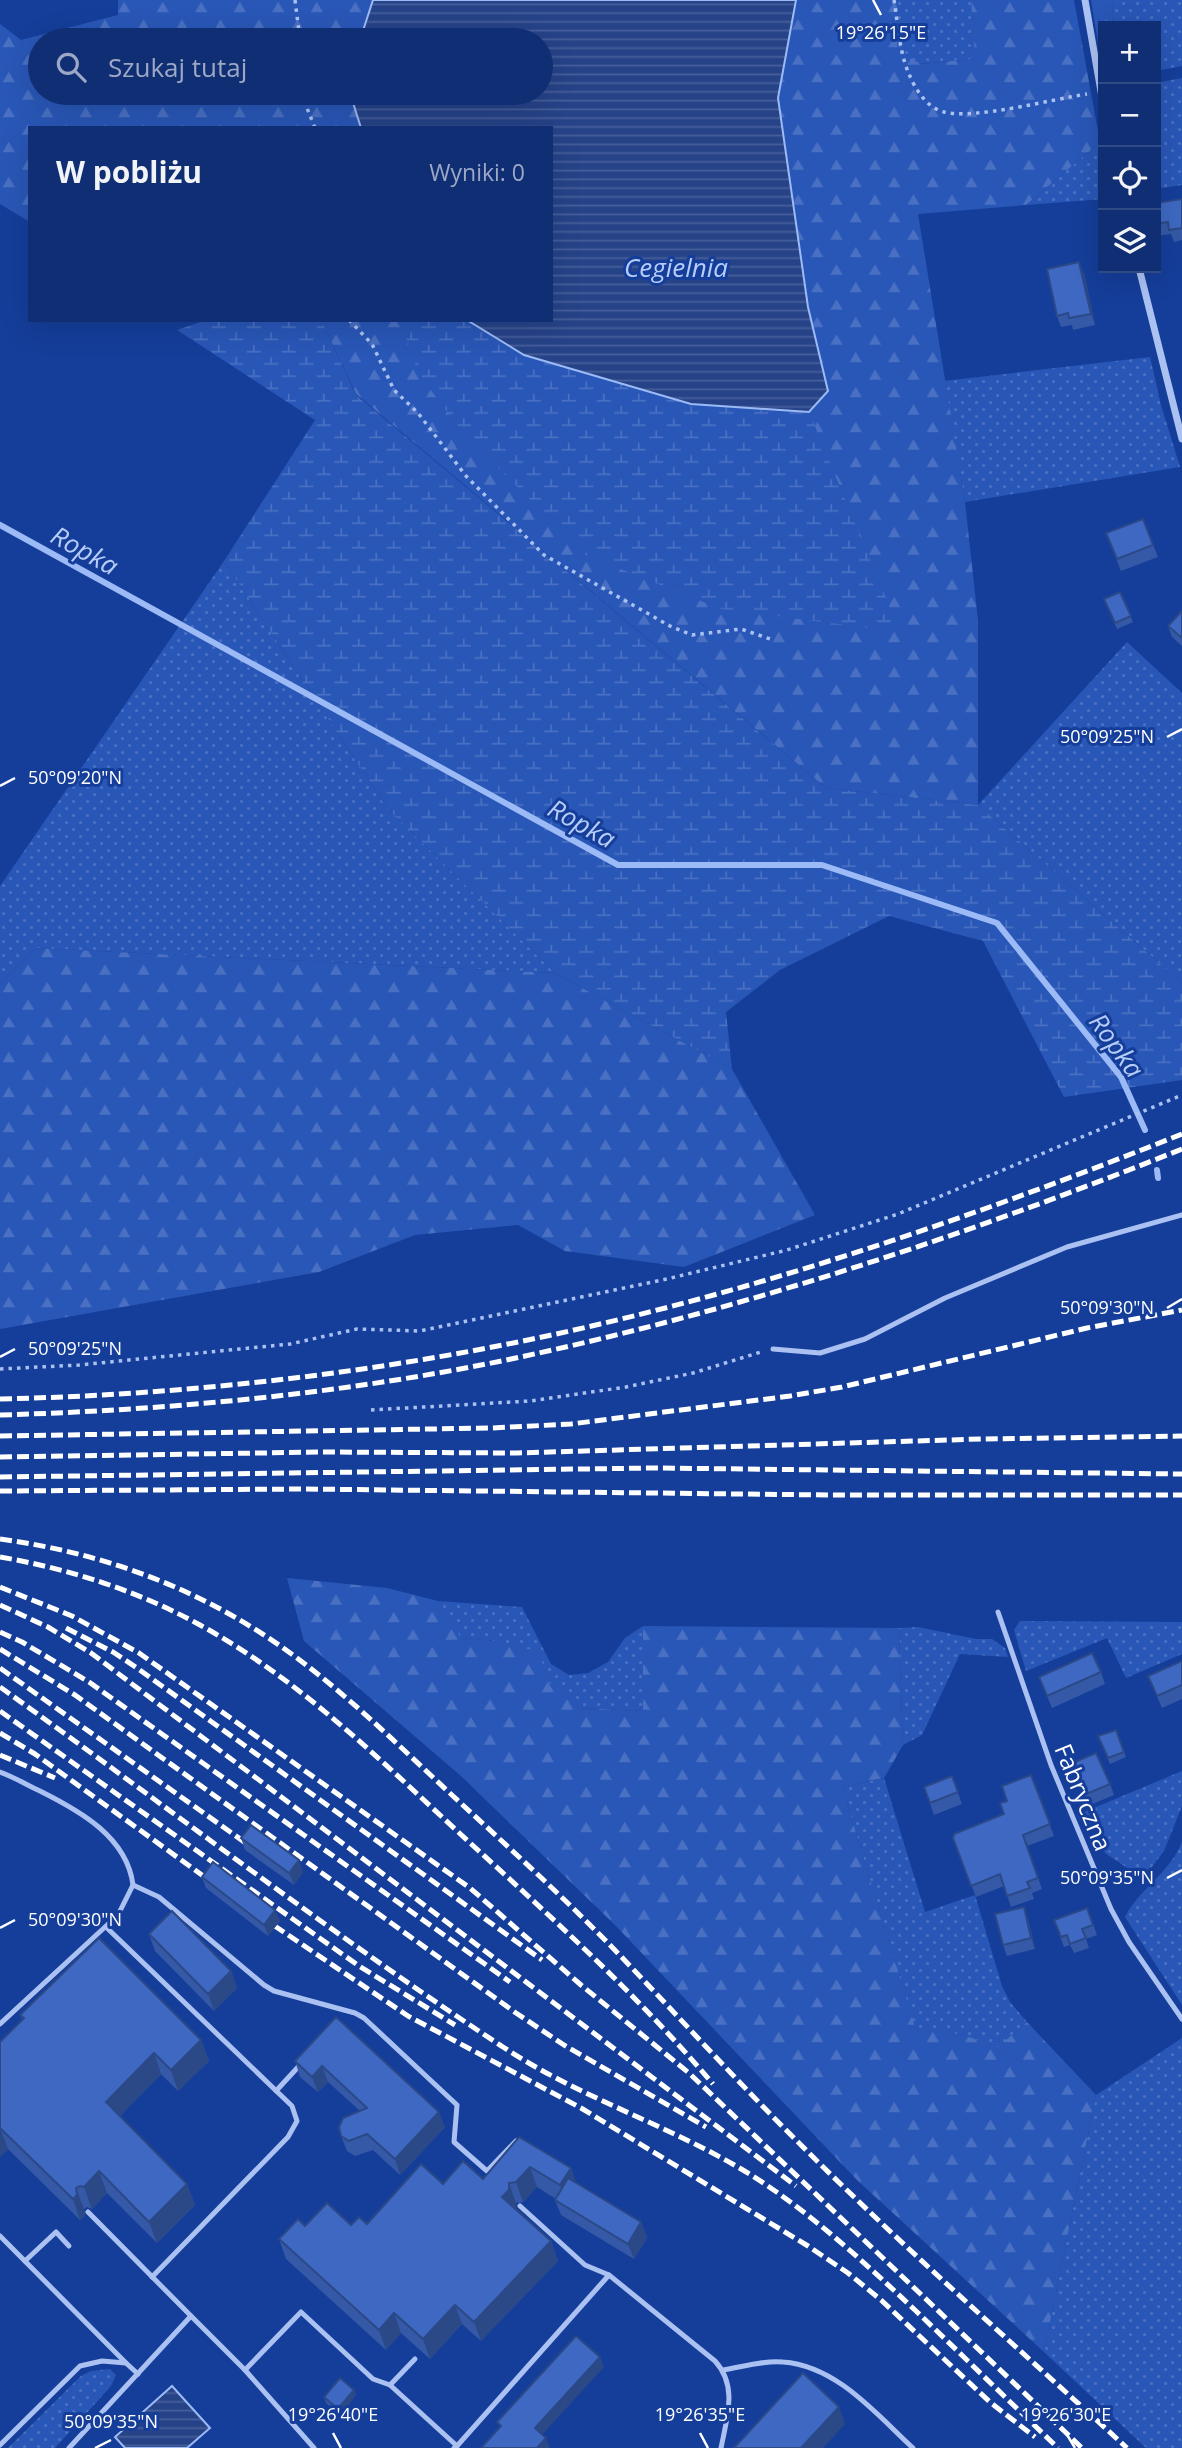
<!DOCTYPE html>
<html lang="pl">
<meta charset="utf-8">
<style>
:root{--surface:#102e74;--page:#193679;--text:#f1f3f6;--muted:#9ca8c5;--line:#304a86}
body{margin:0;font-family:"Open Sans",sans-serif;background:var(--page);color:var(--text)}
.controls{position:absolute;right:21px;top:21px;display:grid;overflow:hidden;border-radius:0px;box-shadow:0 7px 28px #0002}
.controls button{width:63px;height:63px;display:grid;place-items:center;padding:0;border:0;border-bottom:2px solid var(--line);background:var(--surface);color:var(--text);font:35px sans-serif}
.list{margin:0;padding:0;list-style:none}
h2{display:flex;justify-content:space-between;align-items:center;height:91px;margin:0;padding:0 28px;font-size:30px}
h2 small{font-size:23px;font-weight:400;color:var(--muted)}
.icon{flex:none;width:38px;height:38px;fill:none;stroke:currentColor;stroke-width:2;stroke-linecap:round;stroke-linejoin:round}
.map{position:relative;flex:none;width:1182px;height:2448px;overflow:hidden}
.search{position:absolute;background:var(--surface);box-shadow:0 7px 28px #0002;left:28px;top:28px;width:525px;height:77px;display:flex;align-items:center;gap:18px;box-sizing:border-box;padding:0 24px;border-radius:38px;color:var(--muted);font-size:26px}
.panel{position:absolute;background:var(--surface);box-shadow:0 7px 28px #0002;left:28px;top:126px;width:525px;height:196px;border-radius:0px}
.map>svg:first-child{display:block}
.grass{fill:url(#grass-dots)}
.forest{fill:url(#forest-firs)}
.wetland{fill:url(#wetland-marsh)}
.water{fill:url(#water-rules);stroke:#9cbaf5;stroke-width:2}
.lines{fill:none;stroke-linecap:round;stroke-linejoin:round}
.stream{stroke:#9cbaf5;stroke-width:6}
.path{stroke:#aac1f2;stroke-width:3.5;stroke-dasharray:3.5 5;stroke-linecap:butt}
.service{stroke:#aac1f2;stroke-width:5}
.minor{stroke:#aac1f2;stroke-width:7}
.rail{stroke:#fff;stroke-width:5;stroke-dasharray:12 5;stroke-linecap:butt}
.wall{fill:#3559a6}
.shaded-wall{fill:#2b4987}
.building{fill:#3e68c1;stroke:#2b4987;stroke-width:2}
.ticks{fill:none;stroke:#fff;stroke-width:2.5}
.labels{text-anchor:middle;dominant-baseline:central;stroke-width:6;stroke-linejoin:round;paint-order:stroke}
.street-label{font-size:24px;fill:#fff;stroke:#153e9a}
.water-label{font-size:26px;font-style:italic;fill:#b6ccf9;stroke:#153e9a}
.ticks-label{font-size:18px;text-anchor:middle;fill:#fff;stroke:#153e9a;stroke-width:6;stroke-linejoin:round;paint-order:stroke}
</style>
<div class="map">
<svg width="1182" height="2448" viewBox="0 0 1182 2448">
<defs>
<pattern id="grass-dots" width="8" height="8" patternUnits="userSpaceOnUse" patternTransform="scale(1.75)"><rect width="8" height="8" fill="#2957b7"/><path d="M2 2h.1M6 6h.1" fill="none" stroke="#4970c2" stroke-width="1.8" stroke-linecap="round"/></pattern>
<pattern id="forest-firs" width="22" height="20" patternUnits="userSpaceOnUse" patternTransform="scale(1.75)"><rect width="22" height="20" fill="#2957b7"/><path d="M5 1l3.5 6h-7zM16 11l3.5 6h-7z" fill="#4970c2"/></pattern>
<pattern id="wetland-marsh" width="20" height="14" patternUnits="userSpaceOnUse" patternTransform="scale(1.75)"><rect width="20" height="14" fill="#2957b7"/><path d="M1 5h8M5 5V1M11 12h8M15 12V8" fill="none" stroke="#4970c2"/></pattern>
<pattern id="water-rules" width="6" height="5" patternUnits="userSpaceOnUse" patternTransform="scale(1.75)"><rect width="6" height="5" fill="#264388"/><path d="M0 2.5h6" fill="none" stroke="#475f9a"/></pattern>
</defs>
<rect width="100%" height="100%" fill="#153e9a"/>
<g class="grass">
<polygon points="898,0 971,0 976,59 919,64 897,48"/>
<polygon points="1112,0 1182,0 1182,66 1156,71 1156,26 1113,26"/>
<polygon points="1182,78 1182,185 1156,189 1156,83"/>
<polygon points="1100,142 1103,162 1103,199 1026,205"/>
<polygon points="1150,357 1161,405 1180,467 965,502 944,381"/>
<polygon points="224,561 387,808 555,973 35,948 0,983 0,886"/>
<polygon points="1127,642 1182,693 1182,983 978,805"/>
<polygon points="438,1601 522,1607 551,1664 569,1675 588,1673 608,1662 625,1638 643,1626 644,1711 579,1708 495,1641 460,1638"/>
<polygon points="1020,1621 1182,1622 1182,1654 1126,1678 1107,1638 1026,1671 1014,1630"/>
<polygon points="918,1627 976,1639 992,1639 1005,1648 1008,1657 960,1654 922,1735 903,1745 899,1628"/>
<polygon points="1182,1771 1182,1806 1164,1851 1151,1868 1136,1874 1105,1853 1098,1830 1085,1829 1077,1815"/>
<polygon points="884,1778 925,1912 975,1895 1002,1986 1010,2002 1027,2022 998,2048 963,2035 915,2028 842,1787"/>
<path d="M1182 1842V2005L1125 1917C1139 1889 1169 1874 1182 1842Z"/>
<polygon points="1182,2038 1182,2448 1146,2448 1044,2352 1096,2095"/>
<polygon points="110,2369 116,2375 111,2386 55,2448 8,2448 81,2376 91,2371"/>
</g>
<g class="forest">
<polygon points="118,0 373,0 360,40 40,40 40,93 350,93 361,128 30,128 30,222 0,204 0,24 21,40 118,15"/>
<polygon points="796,0 898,0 897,48 920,64 975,59 971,0 1074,0 1100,142 1026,205 918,214 965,502 978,620 978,805 826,788 356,394 321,320 467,320 524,355 691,404 828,391 808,307 778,98"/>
<polygon points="1091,0 1112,0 1113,26 1103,26 1103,73"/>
<polygon points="35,948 555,973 732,1069 815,1215 684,1267 565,1251 518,1225 415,1235 319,1272 0,1329 0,983"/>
<polygon points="287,1578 387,1588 438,1601 461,1638 495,1641 540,1652 546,1680 579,1708 643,1711 643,1626 899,1628 903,1745 884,1778 842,1787 915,2027 963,2035 998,2047 1027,2022 1096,2095 1044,2352 857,2180 616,1926 461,1776 304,1641"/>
</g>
<g class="wetland">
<polygon points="206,320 321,320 356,395 826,788 978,805 1182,983 1182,1080 1064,1097 983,941 889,916 780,970 726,1012 732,1069 555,973 387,808 224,561 315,420 177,330"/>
<polygon points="410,320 467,320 524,355 691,404 809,412 900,632 721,609 585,555 464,433 419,375 404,331"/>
</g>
<g class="water">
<polygon points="373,0 796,0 778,98 808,307 828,391 809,412 691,404 524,355 467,320 551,320 551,128 361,128 350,93 541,93 541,40 360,40"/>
<polygon points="172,2386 210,2428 187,2448 125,2448 115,2437"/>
</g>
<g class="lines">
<g class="stream">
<polyline points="0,525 618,865 822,865 997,923 1121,1077 1145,1130"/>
<polyline points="1157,1170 1158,1178"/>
</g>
<g class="path">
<polyline points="295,0 300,40"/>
<path d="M894 0C898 24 899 51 909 74 915 89 927 108 944 112 974 120 1053 99 1087 94"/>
<polyline points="301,93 315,128"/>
<polyline points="349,320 372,344 394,390 418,413 466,476 544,555 670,626 692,635 741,629 773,640"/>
<polyline points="0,1369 79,1365 290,1344 357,1329 420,1331 667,1279 787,1250 898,1214 1182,1095"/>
<polyline points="371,1410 530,1401 626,1387 693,1373 761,1352"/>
</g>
<g class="service">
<polyline points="773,1349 820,1353 865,1339 945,1298 1067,1247 1182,1215"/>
<polyline points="998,1612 1051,1765 1111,1909 1129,1942 1182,2019"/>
<path d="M0 1772C14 1777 27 1785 40 1791 80 1811 127 1837 133 1885L118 1915 0 2024"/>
<polyline points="133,1885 159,1897 264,1985 274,1991 355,2013 364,2018 457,2105 454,2142 487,2171 516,2141"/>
<polyline points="106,1927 292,2106 297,2121 288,2137 152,2277"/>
<polyline points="276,2091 299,2066"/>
<path d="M520 2206 585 2265 609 2275 715 2361C738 2386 727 2417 721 2448"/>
<polyline points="88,2212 191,2316"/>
<polyline points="0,2236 126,2363"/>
<polyline points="25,2261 56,2232 69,2246"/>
<polyline points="245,2370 301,2312 373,2379 390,2385 457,2446 454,2448"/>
<path d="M723 2370C742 2367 764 2360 783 2362 837 2366 876 2414 913 2448"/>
<polyline points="390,2385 415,2359"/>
<polyline points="0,2445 80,2366 102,2361 126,2363 138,2374"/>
<polyline points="457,2446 609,2275"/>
<polyline points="69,2448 191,2316 245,2370 314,2448"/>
</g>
<g class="minor">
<polyline points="1085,0 1103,103"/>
<polyline points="1139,268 1182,439"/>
</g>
<g class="rail">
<path d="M0 1399C176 1395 351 1376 523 1341 748 1295 969 1219 1182 1134"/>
<path d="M0 1415C171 1410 343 1394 511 1359 739 1311 965 1236 1182 1149"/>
<polyline points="0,1436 492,1428 571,1424 790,1396 842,1387 1087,1328 1182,1310"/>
<polyline points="0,1457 324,1452 517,1453 981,1439 1182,1436"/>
<polyline points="0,1477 654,1468 1182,1474"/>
<polyline points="0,1491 303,1489 828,1495 1182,1495"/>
<path d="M0 1539C104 1553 201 1589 286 1650 346 1693 399 1746 453 1796 505 1844 558 1892 608 1943 670 2007 729 2073 792 2136 899 2244 1015 2345 1127 2448"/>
<path d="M0 1557C70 1569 138 1591 200 1625 306 1683 391 1771 480 1852 561 1926 641 1999 713 2084"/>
<polyline points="0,1587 72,1616 139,1653 470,1888 581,1985 689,2073 1082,2448"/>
<polyline points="0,1605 48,1627 91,1653 796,2186"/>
<polyline points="66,1628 113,1652 137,1668 542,1960"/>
<polyline points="0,1632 22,1642 89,1682 510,1982"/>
<polyline points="0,1649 75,1695 516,2013 564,2045 706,2127"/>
<polyline points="0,1668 257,1851"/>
<path d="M0 1687C168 1807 331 1934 503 2047 586 2102 683 2129 765 2184 821 2222 867 2265 916 2311 963 2356 1010 2402 1058 2448"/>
<polyline points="0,1711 359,1966 455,2025"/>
<polyline points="0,1733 35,1754 217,1886"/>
<polyline points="0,1755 55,1778"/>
<polyline points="260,1916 408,2016 581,2108 808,2246 848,2273 881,2300 991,2403 1035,2437"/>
</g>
</g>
<g class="wall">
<polygon points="1182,199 1182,240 1174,242 1171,234 1156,236 1156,203"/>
<polygon points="1084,273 1095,325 1073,330 1072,325 1061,327 1057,316"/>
<polygon points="1143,519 1158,557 1121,571 1106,533"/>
<polygon points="1120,592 1133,622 1117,629 1104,599"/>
<polygon points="1182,611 1182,646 1172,637 1168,626"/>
<polygon points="1182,1661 1182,1699 1162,1708 1148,1676"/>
<polygon points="1101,1672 1105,1684 1052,1708 1039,1677"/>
<polygon points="1116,1730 1126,1757 1110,1764 1098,1736"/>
<polygon points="1070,1764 1110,1784 1114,1795 1088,1806"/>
<polygon points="1031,1775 1054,1836 1027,1846 1042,1889 1032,1893 1034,1899 1011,1907 1004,1886 976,1897 953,1838 1004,1814 1007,1801"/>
<polygon points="952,1776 962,1804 934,1815 924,1787"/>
<polygon points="241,1838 303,1872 294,1885 245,1850"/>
<polygon points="202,1877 275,1910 280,1921 268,1936 206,1888"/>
<polygon points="1087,1908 1097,1935 1086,1939 1089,1948 1074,1953 1070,1945 1064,1947 1054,1920"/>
<polygon points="1028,1919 1035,1949 1007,1956 1003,1945"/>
<polygon points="149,1934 231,1971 237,1988 214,2011 155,1951"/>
<polygon points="20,2015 201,2040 209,2061 178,2091 161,2074 120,2116 187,2184 195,2205 157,2243 107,2193 92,2209 87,2207 84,2209 85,2216 80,2220 8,2149 0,2157 0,2042 22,2020"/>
<polygon points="336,2017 445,2127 400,2175 373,2150 355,2156 347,2151 341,2136 360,2111 328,2082 318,2092 300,2077 295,2061"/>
<polygon points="519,2137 571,2168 576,2183 641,2222 647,2238 634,2259 561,2215 555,2200 556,2199 537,2187 523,2202 516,2203 516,2209 551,2241 558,2261 481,2341 462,2324 430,2359 401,2333 386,2350 286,2259 279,2239 305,2226 351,2225 367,2224 443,2184 483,2179"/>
<polygon points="354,2390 356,2395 340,2415 326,2403 324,2397"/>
</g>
<g class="shaded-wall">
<polygon points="1079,262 1084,273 1095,325 1091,314"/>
<polygon points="299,1860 303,1872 294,1885 289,1873"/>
<polygon points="1024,1907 1028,1919 1035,1949 1031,1938"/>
<polygon points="275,1910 280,1921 268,1936 264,1925"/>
<polygon points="231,1971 237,1988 214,2011 208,1994"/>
<polygon points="201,2040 209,2061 178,2091 171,2070"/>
<polygon points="154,2053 161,2074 113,2123 106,2102"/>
<polygon points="322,2066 328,2082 318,2092 312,2077"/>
<polygon points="439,2112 445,2127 400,2175 395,2159"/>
<polygon points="0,2128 8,2149 0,2157"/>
<polygon points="530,2167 537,2187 523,2202 516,2182"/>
<polygon points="571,2168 578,2188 567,2205 560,2185"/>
<polygon points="99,2171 107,2193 92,2209 84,2187"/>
<polygon points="509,2183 516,2203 516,2210 502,2197"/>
<polygon points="187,2184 195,2205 157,2243 149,2222"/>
<polygon points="76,2188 84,2209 85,2216 80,2220 73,2199"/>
<polygon points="641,2222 647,2238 634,2259 628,2244"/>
<polygon points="551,2241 558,2261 481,2341 474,2322"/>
<polygon points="455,2305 462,2324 430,2359 423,2339"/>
<polygon points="394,2313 401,2333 386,2350 379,2330"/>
<polygon points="600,2357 604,2367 539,2438 535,2428"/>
<polygon points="354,2390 356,2395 340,2415 338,2409"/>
<polygon points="839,2407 845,2424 823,2448 801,2448"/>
<polygon points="546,2438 550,2448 537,2448"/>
</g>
<g class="building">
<polygon points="1182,199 1182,228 1169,230 1168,222 1156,224 1156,203"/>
<polygon points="1079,262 1091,314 1069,318 1068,313 1057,316 1047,269"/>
<polygon points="1143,519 1153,545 1117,559 1106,533"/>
<polygon points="1120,592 1131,616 1115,623 1104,599"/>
<polygon points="1182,611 1182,638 1168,626"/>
<polygon points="1092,1653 1101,1672 1047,1696 1039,1677"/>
<polygon points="1182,1661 1182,1685 1157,1696 1148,1676"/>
<polygon points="1116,1730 1124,1752 1108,1758 1098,1736"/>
<polygon points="1096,1753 1110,1784 1084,1795 1070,1764"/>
<polygon points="1031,1775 1050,1824 1023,1835 1038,1878 1027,1882 1030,1888 1007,1896 1000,1874 971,1886 953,1838 954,1834 1004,1814 1000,1803 1007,1801 1002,1786"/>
<polygon points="952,1776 958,1792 930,1803 924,1787"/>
<polygon points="251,1825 299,1860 289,1873 241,1838"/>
<polygon points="213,1862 275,1910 264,1925 202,1877"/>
<polygon points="1024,1907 1031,1938 1003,1945 995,1914"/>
<polygon points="1087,1908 1093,1925 1082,1929 1086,1938 1070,1944 1067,1935 1061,1937 1054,1920"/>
<polygon points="172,1911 231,1971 208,1994 149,1934"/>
<polygon points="99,1938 201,2040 171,2070 154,2053 106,2102 187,2184 149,2222 99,2171 84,2187 80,2186 76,2188 77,2195 73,2199 0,2128 0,2042 24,2018 20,2015"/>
<polygon points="336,2017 439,2112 395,2159 367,2134 349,2141 341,2136 339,2127 343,2118 367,2108 322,2066 312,2077 295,2061"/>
<polygon points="519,2137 571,2168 560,2185 530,2167 516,2182 509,2183 509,2190 502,2197 551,2241 474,2322 455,2305 423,2339 394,2313 379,2330 279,2239 298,2219 305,2226 327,2203 351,2225 359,2217 367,2224 421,2164 443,2184 463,2161 483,2179"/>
<polygon points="568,2178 641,2222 628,2244 555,2200"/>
<polygon points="576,2336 600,2357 535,2428 546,2438 537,2448 481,2448 501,2426 497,2422"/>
<polygon points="803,2373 839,2407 801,2448 734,2448"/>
<polygon points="340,2378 354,2390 338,2409 324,2397"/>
</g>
<path class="ticks" d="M873 0 881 15M1167 737 1182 729M0 786 15 778M1167 1308 1182 1299M0 1357 15 1349M1167 1878 1182 1870M0 1928 15 1920M333 2433 341 2448M700 2433 708 2448M1066 2433 1075 2448M95 2448 111 2440"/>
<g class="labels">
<g class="street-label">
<text transform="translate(1084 1797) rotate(68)">Fabryczna</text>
</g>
<g class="water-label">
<text x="676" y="267">Cegielnia</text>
<text transform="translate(85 550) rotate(29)">Ropka</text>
<text transform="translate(582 823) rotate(29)">Ropka</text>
<text transform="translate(1117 1045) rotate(54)">Ropka</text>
</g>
</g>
<g class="ticks-label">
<text x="881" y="39">19°26'15"E</text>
<text x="1107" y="743">50°09'25"N</text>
<text x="75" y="784">50°09'20"N</text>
<text x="1107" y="1314">50°09'30"N</text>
<text x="75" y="1355">50°09'25"N</text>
<text x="1107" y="1884">50°09'35"N</text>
<text x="75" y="1926">50°09'30"N</text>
<text x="333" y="2421">19°26'40"E</text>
<text x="700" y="2421">19°26'35"E</text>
<text x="1066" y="2421">19°26'30"E</text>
<text x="111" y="2428">50°09'35"N</text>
</g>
</svg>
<div class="controls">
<button>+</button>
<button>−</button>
<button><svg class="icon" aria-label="locate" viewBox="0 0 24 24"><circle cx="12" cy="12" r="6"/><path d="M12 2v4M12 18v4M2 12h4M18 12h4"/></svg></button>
<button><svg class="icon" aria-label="layers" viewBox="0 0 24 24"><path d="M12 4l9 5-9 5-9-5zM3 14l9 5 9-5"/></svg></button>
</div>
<div class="search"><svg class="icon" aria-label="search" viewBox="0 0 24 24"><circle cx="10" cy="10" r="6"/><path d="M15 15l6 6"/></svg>Szukaj tutaj</div>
<section class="panel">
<h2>W pobliżu<small>Wyniki: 0</small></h2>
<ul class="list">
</ul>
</section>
</div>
